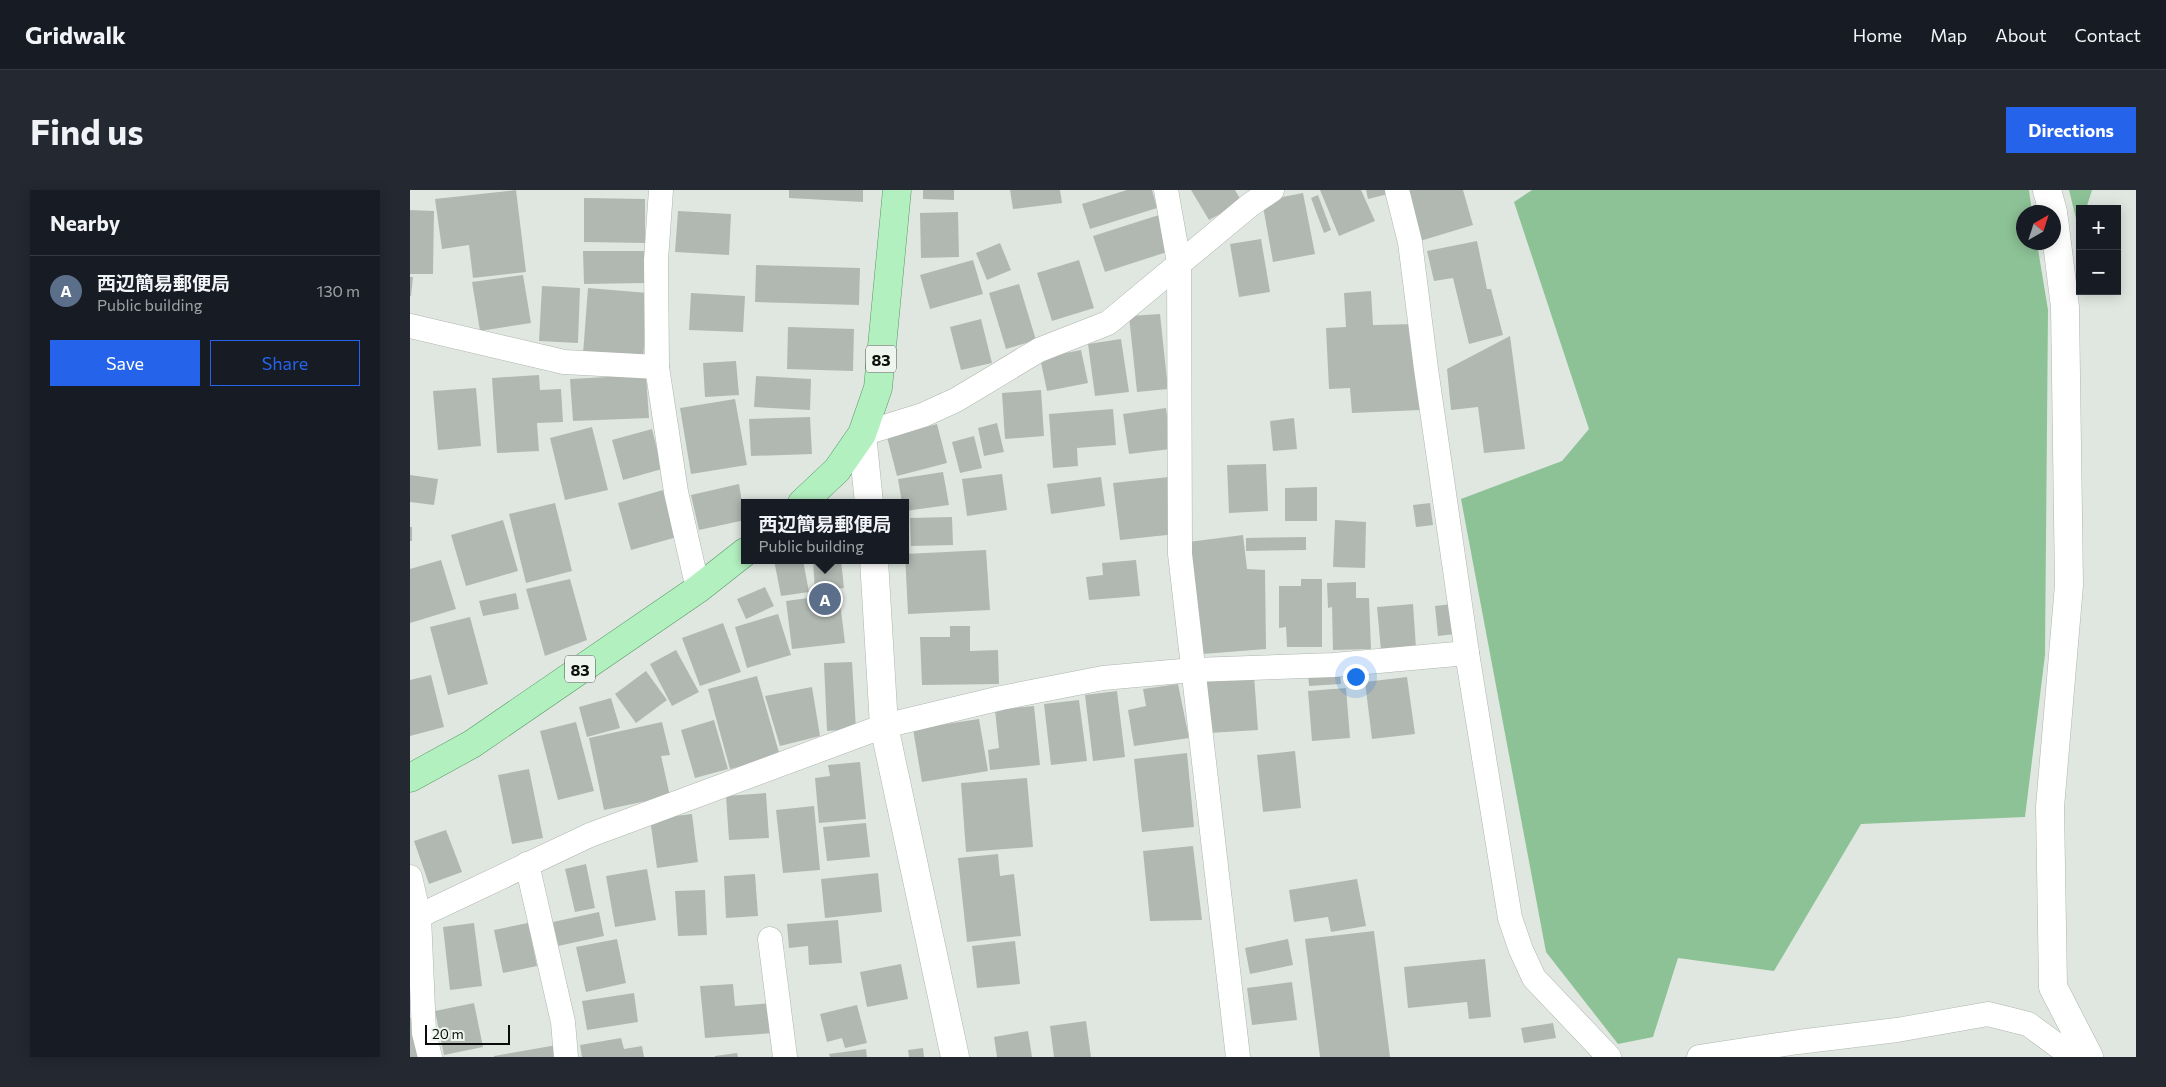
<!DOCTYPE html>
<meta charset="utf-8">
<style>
:root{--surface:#171b24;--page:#242831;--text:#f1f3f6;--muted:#9ea1a6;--line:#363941;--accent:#2563eb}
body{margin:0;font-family:Commissioner,"Noto Sans JP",sans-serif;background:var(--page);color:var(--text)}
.controls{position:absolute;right:15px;top:15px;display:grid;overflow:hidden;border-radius:0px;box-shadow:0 2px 12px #0003}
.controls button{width:45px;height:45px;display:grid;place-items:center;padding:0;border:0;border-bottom:1px solid var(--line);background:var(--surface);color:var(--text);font:25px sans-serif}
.compass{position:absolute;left:1606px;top:15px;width:45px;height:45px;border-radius:50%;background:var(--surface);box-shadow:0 2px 12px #0003;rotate:39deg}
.scale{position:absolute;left:15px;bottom:12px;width:85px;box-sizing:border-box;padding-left:5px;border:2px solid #090c0a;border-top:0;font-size:14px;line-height:18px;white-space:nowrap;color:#090c0a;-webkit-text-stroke:4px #edf5ee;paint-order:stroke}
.you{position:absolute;left:945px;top:486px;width:18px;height:18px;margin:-12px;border:4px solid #fff;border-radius:50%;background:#1a73e8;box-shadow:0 0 0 8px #1a73e833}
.badge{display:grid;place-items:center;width:32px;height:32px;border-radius:50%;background:var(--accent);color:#fff;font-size:16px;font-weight:700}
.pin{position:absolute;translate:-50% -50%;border:2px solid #fff;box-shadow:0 1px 5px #0006}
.popup{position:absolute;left:331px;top:309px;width:168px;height:65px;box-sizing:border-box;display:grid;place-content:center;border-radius:0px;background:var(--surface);filter:drop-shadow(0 1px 4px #0005);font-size:16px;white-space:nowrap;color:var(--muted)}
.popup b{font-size:19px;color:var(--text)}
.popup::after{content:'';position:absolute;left:50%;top:100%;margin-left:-10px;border:10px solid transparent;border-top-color:var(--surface)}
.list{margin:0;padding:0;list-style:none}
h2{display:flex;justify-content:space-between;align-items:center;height:65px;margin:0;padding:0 20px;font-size:21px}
h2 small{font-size:16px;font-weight:400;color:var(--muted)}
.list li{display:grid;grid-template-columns:32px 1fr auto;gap:15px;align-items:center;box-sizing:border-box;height:70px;padding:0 20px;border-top:1px solid var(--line)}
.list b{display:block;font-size:19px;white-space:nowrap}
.list p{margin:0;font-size:16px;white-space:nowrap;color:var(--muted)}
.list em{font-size:16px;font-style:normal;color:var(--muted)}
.actions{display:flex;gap:10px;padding:15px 20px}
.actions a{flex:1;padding:11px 0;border:1px solid var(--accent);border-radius:0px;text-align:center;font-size:18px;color:var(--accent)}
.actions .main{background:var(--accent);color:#fff}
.map{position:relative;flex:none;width:1726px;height:867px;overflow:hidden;border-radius:0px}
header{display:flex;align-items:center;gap:30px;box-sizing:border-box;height:70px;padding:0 25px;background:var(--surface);border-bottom:1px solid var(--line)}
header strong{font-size:24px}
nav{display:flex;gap:28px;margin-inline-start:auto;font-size:18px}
.intro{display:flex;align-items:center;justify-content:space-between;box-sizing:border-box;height:120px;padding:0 30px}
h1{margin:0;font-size:35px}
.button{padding:12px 22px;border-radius:0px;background:var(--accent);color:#fff;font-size:18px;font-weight:700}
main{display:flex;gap:30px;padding:0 30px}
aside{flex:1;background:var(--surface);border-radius:0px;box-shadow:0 2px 12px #0003}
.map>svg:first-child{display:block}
.forest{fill:#8dc296}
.building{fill:#b1b8b2}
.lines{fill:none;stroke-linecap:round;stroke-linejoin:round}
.minor-casing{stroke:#aeb5af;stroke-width:25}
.tertiary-casing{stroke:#aeb5af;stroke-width:29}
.primary-casing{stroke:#579a65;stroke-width:29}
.minor{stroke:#fff;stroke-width:24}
.tertiary{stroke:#fff;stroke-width:28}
.primary{stroke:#b3f0c0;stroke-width:28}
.labels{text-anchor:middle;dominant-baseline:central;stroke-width:5;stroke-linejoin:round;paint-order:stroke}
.shield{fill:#edf5ee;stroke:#4d524e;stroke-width:1}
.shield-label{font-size:16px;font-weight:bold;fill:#090c0a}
</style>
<header>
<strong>Gridwalk</strong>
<nav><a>Home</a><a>Map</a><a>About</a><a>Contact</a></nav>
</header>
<div class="intro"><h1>Find us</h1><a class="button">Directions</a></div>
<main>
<aside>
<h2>Nearby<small></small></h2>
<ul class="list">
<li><span class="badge" style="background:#5c6f8a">A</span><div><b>西辺簡易郵便局</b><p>Public building</p></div><em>130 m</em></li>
</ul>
<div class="actions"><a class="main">Save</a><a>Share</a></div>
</aside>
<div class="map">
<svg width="1726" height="867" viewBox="0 0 1726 867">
<rect width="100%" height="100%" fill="#e0e7e1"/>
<g class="forest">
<polygon points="1122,0 1619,0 1622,22 1614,22 1614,52 1627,53 1638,120 1635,465 1615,627 1451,634 1364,781 1268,768 1243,847 1208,854 1136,762 1051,309 1152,271 1179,239 1104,12"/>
<polygon points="1659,0 1682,0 1676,19 1670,19 1669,41"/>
</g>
<g class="building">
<polygon points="106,0 116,82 63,88 59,55 32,59 25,9"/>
<polygon points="379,0 453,0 453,12 379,8"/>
<polygon points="513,0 544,0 544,10 513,9"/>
<polygon points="600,0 650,0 652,13 603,19"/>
<polygon points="717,0 742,0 747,18 680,39 672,14"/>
<polygon points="781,0 825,0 832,12 799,30"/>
<polygon points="910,0 951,0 965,31 929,46"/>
<polygon points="956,0 981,0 982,3 958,9"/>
<polygon points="995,0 1053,0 1063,35 1010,51"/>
<polygon points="893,3 905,64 863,72 852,11"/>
<polygon points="908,5 921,40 914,43 901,8"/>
<polygon points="174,8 235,9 235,53 174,52"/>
<polygon points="0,20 24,21 23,84 0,84"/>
<polygon points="268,21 321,24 319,65 265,62"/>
<polygon points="548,22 549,67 511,68 510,23"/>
<polygon points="749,25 760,61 695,82 683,46"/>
<polygon points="851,49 860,102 829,107 820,54"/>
<polygon points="1067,51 1077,99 1081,99 1093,145 1059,154 1043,88 1024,91 1017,61"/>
<polygon points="590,53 601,80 577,90 566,63"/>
<polygon points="173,61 235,61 236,93 174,94"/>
<polygon points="563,70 573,104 520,119 510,85"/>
<polygon points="669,70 684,118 642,131 627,83"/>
<polygon points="346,75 450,78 449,115 345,112"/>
<polygon points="113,85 121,133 70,141 62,92"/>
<polygon points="0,87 3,87 1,106 0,106"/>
<polygon points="609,94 626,150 596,159 579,103"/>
<polygon points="132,96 170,98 168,153 129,151"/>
<polygon points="178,98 238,103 233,169 173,164"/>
<polygon points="961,101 963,135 1006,134 1010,220 942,223 940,198 919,199 916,138 936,137 934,103"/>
<polygon points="281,103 335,106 333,142 279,140"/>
<polygon points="750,124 758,199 727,202 719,126"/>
<polygon points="571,129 582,173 551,180 540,137"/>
<polygon points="378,137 444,139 443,181 377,179"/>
<polygon points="1100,146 1115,259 1074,263 1068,217 1041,220 1037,179"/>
<polygon points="711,149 719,202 685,206 678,154"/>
<polygon points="671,160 678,193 637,201 630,168"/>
<polygon points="326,171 329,205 295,207 293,173"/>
<polygon points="129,185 130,200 151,199 153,232 127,233 129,261 87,263 82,188"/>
<polygon points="236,185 239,228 163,231 160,189"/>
<polygon points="346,186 401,189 400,220 344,217"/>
<polygon points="66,198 71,256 28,260 23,201"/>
<polygon points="631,200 634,246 595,249 592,203"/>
<polygon points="325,209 337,275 281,284 270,218"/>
<polygon points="756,218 761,259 719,264 713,224"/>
<polygon points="703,219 706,255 667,258 668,276 643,278 639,224"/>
<polygon points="400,227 402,264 341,266 339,229"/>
<polygon points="884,228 887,259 863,261 860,231"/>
<polygon points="587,233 594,262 574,266 568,238"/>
<polygon points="527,234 537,273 487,286 477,247"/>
<polygon points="182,237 198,300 155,310 140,248"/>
<polygon points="242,239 252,279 213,290 202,250"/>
<polygon points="564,246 572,278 550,283 542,252"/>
<polygon points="856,274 858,321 819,323 817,275"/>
<polygon points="533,282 539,315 495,321 495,313 492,313 488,289"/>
<polygon points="592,284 597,320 557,326 552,289"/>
<polygon points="0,285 28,289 24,315 0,312"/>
<polygon points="691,287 695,316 641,324 637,294"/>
<polygon points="759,287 766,344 710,350 703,293"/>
<polygon points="329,294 335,330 289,340 281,305"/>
<polygon points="907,297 907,331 875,331 875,298"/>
<polygon points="253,300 267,347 221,360 208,313"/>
<polygon points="145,313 162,381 116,393 99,324"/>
<polygon points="1020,313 1023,335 1006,337 1003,315"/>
<polygon points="542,327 543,355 501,356 500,328"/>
<polygon points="93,330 108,381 56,396 41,345"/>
<polygon points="925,330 956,332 955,378 923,377"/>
<rect x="0" y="337" width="2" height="14"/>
<polygon points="833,345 837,379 855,380 856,459 793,464 778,352"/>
<polygon points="896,347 896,360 836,361 836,348"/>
<polygon points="576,360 580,420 498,424 495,364"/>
<polygon points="31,370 46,419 0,433 0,379"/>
<polygon points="364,370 393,370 399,402 371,406"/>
<polygon points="403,370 431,370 434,398 405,401"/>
<polygon points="726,370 730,406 679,410 676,387 693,385 692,373"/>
<polygon points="160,389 177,450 135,466 116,399"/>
<polygon points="891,389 912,389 912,457 877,457 876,437 869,438 869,396 891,396"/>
<polygon points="946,392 946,408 959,408 961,459 923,460 922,417 918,418 917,393"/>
<polygon points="355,397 364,416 336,429 327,409"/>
<polygon points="106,403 109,419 73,426 69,411"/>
<polygon points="429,404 435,453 382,459 376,411"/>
<polygon points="1003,414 1006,458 971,461 967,417"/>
<polygon points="1042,414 1045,444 1028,446 1025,416"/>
<polygon points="368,424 381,465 337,478 325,437"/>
<polygon points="60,427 78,494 38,505 20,437"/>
<polygon points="313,433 331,482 290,496 272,448"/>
<polygon points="540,436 560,436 560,461 588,460 589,494 512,495 510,447 540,447"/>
<polygon points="266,460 289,502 262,516 240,474"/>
<polygon points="442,472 446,539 417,541 414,473"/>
<polygon points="236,481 257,510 226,533 205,504"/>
<polygon points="930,482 931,494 899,496 898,483"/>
<polygon points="21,485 34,537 0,546 0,490"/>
<polygon points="844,485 848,540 799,543 795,488"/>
<polygon points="347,486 370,566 320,579 298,499"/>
<polygon points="997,487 1005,544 962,549 955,492"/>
<polygon points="768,494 779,548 724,556 718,520 736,516 733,499"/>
<polygon points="402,497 410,546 370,556 355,506"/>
<polygon points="936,498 940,548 902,551 898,501"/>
<polygon points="707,501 715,567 683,571 675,505"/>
<polygon points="201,508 210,538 177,547 169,517"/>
<polygon points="669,510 677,571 641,575 634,514"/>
<polygon points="624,516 630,575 580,580 578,560 589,558 585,520"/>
<polygon points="569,529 578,581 512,592 503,539"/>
<polygon points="304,530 318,579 285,588 271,540"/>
<polygon points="166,532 184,601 148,610 130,541"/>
<polygon points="252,532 260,565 251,566 260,606 194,620 179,548"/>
<polygon points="885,561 891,618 853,622 847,565"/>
<polygon points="777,563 784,637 732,642 724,569"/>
<polygon points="450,572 456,629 409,633 405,588 420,586 418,575"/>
<polygon points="119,579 133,648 102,654 88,585"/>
<polygon points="617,588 623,657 556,662 551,593"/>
<polygon points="356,603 359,648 319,650 316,606"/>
<polygon points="404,616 410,680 373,683 366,620"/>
<polygon points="282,624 288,672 247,678 240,629"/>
<polygon points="456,633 460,667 417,671 413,637"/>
<polygon points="36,640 52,682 19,694 4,651"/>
<polygon points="783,656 792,730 740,731 733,661"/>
<polygon points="588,664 590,686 604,684 611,746 557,752 548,668"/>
<polygon points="176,674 185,718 165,722 155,679"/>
<polygon points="237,679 246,730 205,737 196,686"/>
<polygon points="468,683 472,722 415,728 411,689"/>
<polygon points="345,684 348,726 316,728 314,686"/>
<polygon points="947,689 956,736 921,742 918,727 884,732 879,700"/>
<polygon points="295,700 297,745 268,746 265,701"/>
<polygon points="189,722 194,746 148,756 143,732"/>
<polygon points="428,730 432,773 399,775 398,756 379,758 377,734"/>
<polygon points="64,733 72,796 40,800 33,737"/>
<polygon points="118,733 127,776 93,783 84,740"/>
<polygon points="964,741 980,867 910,867 895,749"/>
<polygon points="207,749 216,793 176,802 166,757"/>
<polygon points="878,749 883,775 840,784 835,758"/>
<polygon points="605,751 610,794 567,798 562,756"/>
<polygon points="1075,769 1081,827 1059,829 1057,812 998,818 994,777"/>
<polygon points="491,774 498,809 457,817 450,782"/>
<polygon points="882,792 887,830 842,835 837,798"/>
<polygon points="323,794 325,816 362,813 364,843 295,848 290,796"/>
<polygon points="224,803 228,832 177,840 172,811"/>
<polygon points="64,813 73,857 34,865 25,821"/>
<polygon points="447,815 457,853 435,858 432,848 417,852 410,824"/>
<polygon points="0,828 6,828 8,867 0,867"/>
<polygon points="676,831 681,867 644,867 640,836"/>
<polygon points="1143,833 1146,848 1114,853 1111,838"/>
<polygon points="618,841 622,867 587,867 584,847"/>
<polygon points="211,848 214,859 232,856 234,867 172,867 170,855"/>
<polygon points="147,855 149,867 84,867 84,866"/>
<polygon points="513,858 514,867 499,867 498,860"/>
<polygon points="456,859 457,867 420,867 419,864"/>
<polygon points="327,863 328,867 305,867 305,866"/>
</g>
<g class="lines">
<g class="minor-casing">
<g id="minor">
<polyline points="251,0 246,70 247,177 266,302 288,399"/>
<polyline points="756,0 769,73 770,364 828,867"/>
<polyline points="987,0 1000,52 1016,179 1057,463 1100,728 1111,760 1124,788 1199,867"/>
<polyline points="0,136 154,172 247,177"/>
<polyline points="452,244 513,225 546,210 629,160 698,133 840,15 862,0"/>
<polyline points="117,674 153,832 156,867"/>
<polyline points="0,687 9,726 14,843 20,867"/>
<polyline points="9,726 180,645 474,536 591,508 693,488 783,480 924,475 1057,463"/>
<polyline points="360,749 375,867"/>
<polyline points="1289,867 1388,852 1487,840 1578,824 1618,834 1663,867"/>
</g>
</g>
<g class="tertiary-casing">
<g id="tertiary">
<polyline points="1637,0 1643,22"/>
<polyline points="1644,29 1655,117 1659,395 1640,617 1643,797 1679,867"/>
<polyline points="452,244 459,313"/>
<polyline points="464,370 474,536 545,867"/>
</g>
</g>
<g class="primary-casing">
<g id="primary">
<polyline points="392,313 427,280 452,244 468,198 487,0"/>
<polyline points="0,588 62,554 288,399 335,362"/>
</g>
</g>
<use href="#minor" class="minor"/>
<use href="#tertiary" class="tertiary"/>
<use href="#primary" class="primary"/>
</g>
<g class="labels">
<g class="shield">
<rect x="456" y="155.5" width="30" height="27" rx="4"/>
<rect x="155" y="465.5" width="30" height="27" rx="4"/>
</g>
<g class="shield-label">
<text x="471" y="169">83</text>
<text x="170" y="479">83</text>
</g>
</g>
</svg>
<div class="controls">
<button>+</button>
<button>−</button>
</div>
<svg class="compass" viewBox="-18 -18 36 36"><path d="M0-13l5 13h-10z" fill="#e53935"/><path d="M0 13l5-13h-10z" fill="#9ea1a6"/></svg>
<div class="scale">20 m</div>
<div class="you"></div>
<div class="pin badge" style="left:415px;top:409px;background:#5c6f8a">A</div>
<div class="popup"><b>西辺簡易郵便局</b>Public building</div>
</div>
</main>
